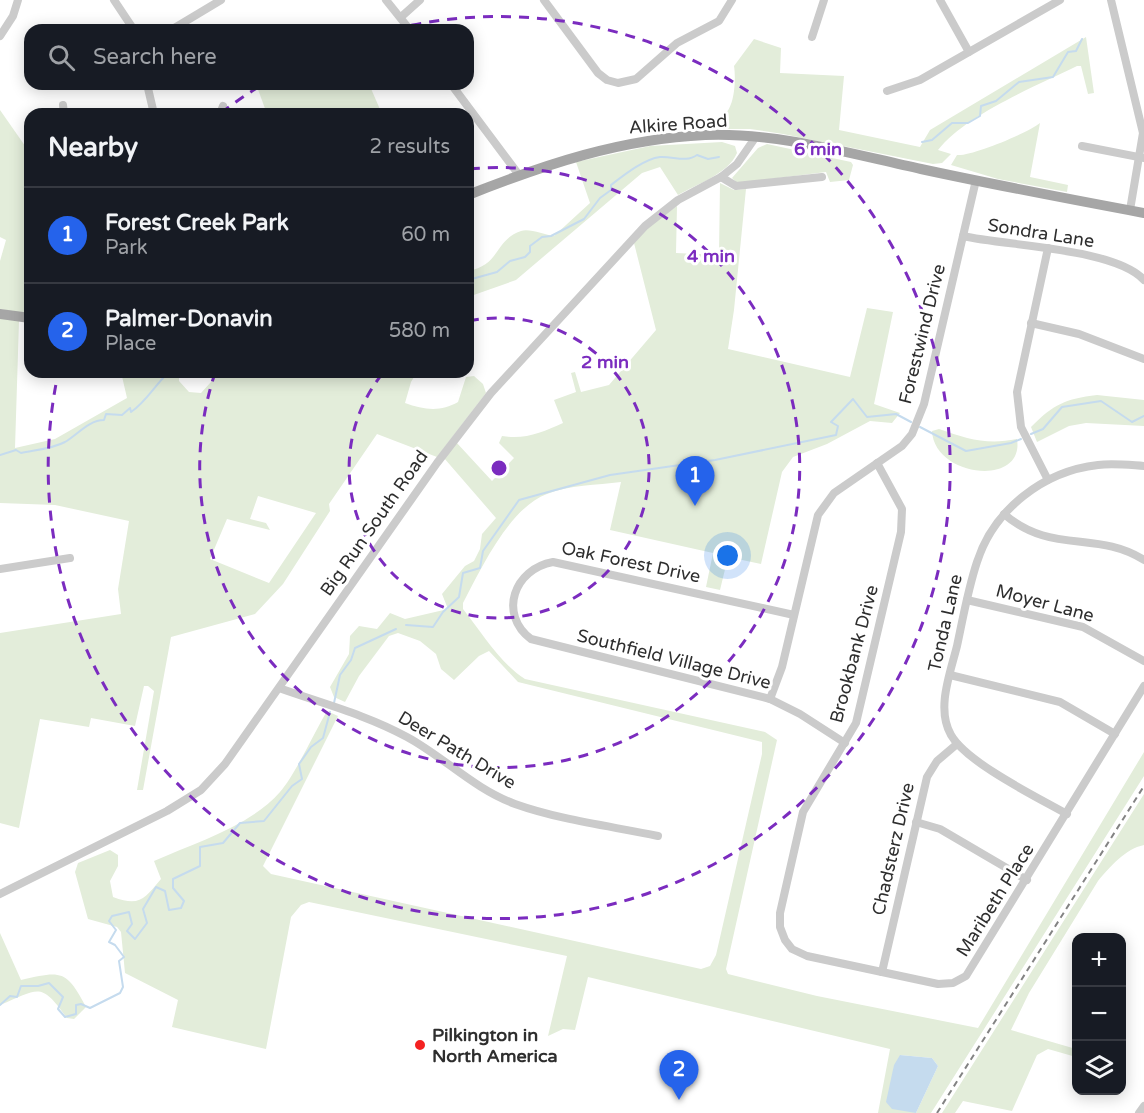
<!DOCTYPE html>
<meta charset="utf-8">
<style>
:root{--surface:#171b24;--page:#242831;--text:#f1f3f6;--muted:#9ea1a6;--line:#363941;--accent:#2563eb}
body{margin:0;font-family:"Varela Round",sans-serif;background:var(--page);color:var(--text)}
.controls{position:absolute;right:18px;bottom:18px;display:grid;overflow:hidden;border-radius:12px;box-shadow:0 3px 15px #0003}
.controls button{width:54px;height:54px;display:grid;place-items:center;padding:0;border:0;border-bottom:2px solid var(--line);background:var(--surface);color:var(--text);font:30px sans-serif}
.you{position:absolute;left:728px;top:556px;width:21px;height:21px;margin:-15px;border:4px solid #fff;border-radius:50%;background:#1a73e8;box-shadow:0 0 0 9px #1a73e833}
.badge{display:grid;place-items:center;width:39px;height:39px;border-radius:50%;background:var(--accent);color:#fff;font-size:20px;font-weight:700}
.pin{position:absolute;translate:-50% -50px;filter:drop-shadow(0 2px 3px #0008)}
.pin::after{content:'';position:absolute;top:32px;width:21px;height:18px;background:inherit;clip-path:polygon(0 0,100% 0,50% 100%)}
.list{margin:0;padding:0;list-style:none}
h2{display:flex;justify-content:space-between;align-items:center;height:78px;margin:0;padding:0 24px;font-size:26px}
h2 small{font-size:20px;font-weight:400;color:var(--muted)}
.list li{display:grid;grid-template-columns:39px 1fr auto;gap:18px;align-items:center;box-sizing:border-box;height:96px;padding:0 24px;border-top:2px solid var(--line)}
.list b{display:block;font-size:22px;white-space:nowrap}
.list p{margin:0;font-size:20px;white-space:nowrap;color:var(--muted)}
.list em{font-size:20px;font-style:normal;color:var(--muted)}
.icon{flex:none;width:33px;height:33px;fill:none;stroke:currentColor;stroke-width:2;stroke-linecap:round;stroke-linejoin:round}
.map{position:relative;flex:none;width:1144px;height:1113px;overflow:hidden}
.search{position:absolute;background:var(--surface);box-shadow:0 3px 15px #0003;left:24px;top:24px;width:450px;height:66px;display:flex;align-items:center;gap:15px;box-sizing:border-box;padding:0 21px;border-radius:18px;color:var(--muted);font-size:22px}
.panel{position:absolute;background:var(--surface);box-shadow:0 3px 15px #0003;left:24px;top:108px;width:450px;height:270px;border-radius:18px}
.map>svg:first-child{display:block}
.green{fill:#e3edda;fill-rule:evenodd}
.water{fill:#c5dbee}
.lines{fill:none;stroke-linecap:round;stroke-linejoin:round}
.stream{stroke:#c5dbee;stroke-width:2}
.minor{stroke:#cbcbcb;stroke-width:8}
.major{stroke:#a6a6a6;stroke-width:10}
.rail{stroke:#838383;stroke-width:2;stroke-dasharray:6 4.5;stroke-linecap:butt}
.ring{fill:none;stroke:#7b2cbf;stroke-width:3;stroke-dasharray:10 8}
.poi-dot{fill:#f42221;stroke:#fff;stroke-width:2}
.labels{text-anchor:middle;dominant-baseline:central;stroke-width:6;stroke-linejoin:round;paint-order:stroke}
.street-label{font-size:18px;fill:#2e2e2e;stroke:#fff}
.poi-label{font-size:18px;font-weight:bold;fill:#2e2e2e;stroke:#fff;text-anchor:start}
.centre{fill:#7b2cbf;stroke:#fff;stroke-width:3}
.ring-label{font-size:18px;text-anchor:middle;font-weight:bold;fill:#7b2cbf;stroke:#fff;stroke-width:6;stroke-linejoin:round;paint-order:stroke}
</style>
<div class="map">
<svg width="1144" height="1113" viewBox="0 0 1144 1113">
<rect width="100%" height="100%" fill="#fff"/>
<g class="green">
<path d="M1086 37 1094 93 1088 94 1081 66H1077C1036 86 965 115 938 150L951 154 942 163 933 164 783 134 750 129H703L704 121C710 119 717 118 723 115 735 109 736 78 734 66L754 39 781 48 780 73 844 76 839 130 920 147 930 130Z"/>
<polygon points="256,84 369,84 382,114 267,114"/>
<polygon points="0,110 30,153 30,315 0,309 0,261 6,240 0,237"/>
<path d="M1040 123 1030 177 1068 185 1067 192 998 179 951 165 957 155C970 157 1028 133 1040 123Z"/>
<path d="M722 142 735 146 737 153C728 174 697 184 678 195L660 167 642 173 516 280 468 297V271C501 265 494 240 521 231 529 228 545 235 554 236L590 203 576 162 650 146Z"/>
<polygon points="767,144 851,162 853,165 849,180 830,182 826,172 737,183 732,178 758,148"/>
<path d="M720 183 734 190 746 189 734 310 728 349 850 377 867 308 893 312 874 404 900 413 892 423 870 421 827 444 793 457 782 472 761 564 728 557 720 590 706 587 713 553 610 530 621 482C597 485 569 485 547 494 509 508 481 569 463 603V609C482 633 500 663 525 679L765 732 777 740 726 969 728 974 817 996 978 1028 1144 752V776L931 1113H878L890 1049 588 977 575 1030 563 1029 548 1036 567 956 309 902 301 905 291 917 266 1049 172 1027 178 1000 125 973 121 932 117 927 88 919 75 872 78 863 110 850 118 855V866L110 881 113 897C140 907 144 899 161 879L154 861C196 842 249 827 280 792 295 775 314 733 327 711L338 716 263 866 271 874 701 969 710 966 716 955 762 754V742L518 682 489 651 479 656 454 680 441 669 436 654 420 641 398 633 389 636 359 676 345 702 334 697 330 687 349 654 350 636 359 626 377 629 390 613 405 619 448 609 442 594 465 566 474 561 480 549 482 534 496 518 444 458 456 442 492 481 514 458 499 443 502 436C525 440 543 432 563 423L554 400 576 392 571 373 575 372 581 392 609 385 656 330 634 243 653 222 677 206 676 253 719 255ZM900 1055 932 1058 938 1066 916 1113Z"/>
<path d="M0 318 19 321 15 448 55 439 127 398 121 372H179V381L189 392 201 393 220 372H417L411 382 405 403C424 410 441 412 458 402L466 377 474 376 483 384 486 393 437 457 377 434 329 504 330 511 283 584 255 614 171 637 143 790H137L154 691 148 686H144L135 726 91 718 89 727 40 719 19 828 0 823V633L121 614 118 589 129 521 55 505 0 503ZM258 496 316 513 269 583 210 559 227 519 270 530 266 523 250 519Z"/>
<path d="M1097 395 1144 400V426L1086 423 1069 426 1037 442 1031 427C1054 404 1065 399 1097 395Z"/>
<path d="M939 429C967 439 987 445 1017 439 1025 488 934 477 932 431Z"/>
<path d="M1144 794V845C1125 849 1110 867 1098 881L1029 993 1011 1030 1076 1049V1057L1048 1049 1037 1055 1012 1111 963 1101 955 1113H942Z"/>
<path d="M0 933 21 980C61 971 66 969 86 1007L74 1019 67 1018C40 981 40 989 0 1005Z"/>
</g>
<polygon class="water" points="900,1055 932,1058 938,1066 916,1113 892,1109 886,1102 894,1065"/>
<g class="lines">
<g class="stream">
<polyline points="922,142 932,140 952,123 968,123 980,116 981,106 996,101 1019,82 1053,77 1068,52 1076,51 1082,39"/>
<path d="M468 280 497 272 510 261 525 257 530 252V246L542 237 551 236 584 219 600 198 611 190V185C624 175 644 159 660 157 673 156 686 163 697 155L708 159 719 157"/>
<polyline points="920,427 966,451 1011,443 1021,439"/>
<polyline points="1031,434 1043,429 1062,407 1101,401 1132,422 1144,416"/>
<path d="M0 455 16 450 21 453C35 450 52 449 65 442 77 435 89 420 104 420L106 414 122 415 130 408 131 412C146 402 155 385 168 373L176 375 179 372"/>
<polyline points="406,625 433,627 443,612 459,597 463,573 480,568 483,551 519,500 610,475 715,460 836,435 838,426 831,422 853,399 867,417 896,414 911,422"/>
<polyline points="334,703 340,675 351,660 355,648 396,629"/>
<polyline points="0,1005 10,996 17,997 21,986 38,986 49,983 63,997 58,1009 65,1017 76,1014 76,1005 81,1004 90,1008 120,993 123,987 119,961 124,957 115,945 109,942 116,930 109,921 112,916 129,912 132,924 127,931 135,939 147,923 143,909 156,887 165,891 169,910 181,908 184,901 173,888 173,879 200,866 200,847 223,843 240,823 264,821 292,786 302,779 299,764 311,747 323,738 330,712"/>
</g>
<g class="minor">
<polyline points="114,0 134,30"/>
<polyline points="386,0 410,30"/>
<polyline points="544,0 598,73 607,80 618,83 636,79 677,43 719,21 732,0"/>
<polyline points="940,0 969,52"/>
<polyline points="1111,0 1143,133 1130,210"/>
<polyline points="401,17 420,0"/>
<polyline points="171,30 221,0"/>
<polyline points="0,36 13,16 18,0"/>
<polyline points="812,37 824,0"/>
<polyline points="147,84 154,114"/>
<polyline points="451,84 519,175"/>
<polyline points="887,91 920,80 1060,0"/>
<polyline points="63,105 64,114"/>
<polyline points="220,114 223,106"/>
<polyline points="1082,146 1144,158"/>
<polyline points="721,177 736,186 822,177"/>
<path d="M963 236C1006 246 1115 248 1144 280"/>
<polyline points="1031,323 1079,334 1144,359"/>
<polyline points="877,463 902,509 901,532 856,723 803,812 780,913 780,927 785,940 792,949 807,956 938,984 953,983 966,976 1144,686"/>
<polyline points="1048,480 1021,427 1017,392 1048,248"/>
<path d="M1004 514C1051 555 1097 530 1144 560"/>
<polyline points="0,569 70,558"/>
<polyline points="967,600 1083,627 1144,661"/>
<path d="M794 615 553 562C514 569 498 614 531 639L770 699 800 714 845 743"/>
<polyline points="950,675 1060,702 1115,734"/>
<path d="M279 688C321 703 367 715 407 737 444 757 474 789 515 804 560 820 610 826 658 836"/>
<polyline points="770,699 782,667 818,515 834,493 902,446 912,434 924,404 976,180"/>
<path d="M1067 814C1037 797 967 763 951 735 936 709 950 674 957 646 963 618 968 589 977 562 994 509 1044 471 1098 465 1113 463 1129 465 1144 466"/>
<polyline points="916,822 940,829 1027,880"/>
<polyline points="0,894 167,811 201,790 225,764 437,463 491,393 645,226 678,200 721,177 737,164 755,138"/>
<polyline points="882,972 927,777 937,761 957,744"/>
<polyline points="1139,1113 1144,1106"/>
</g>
<g class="major">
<path d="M468 195C546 164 621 139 705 135 777 132 851 154 921 169 995 185 1069 199 1144 213"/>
<polyline points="0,314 30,318"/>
</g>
<polyline class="rail" points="937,1113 1144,786"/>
</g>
<g class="ring">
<path d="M469 321A150 150 0 1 1 383 373"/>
<path d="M470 169A300 300 0 1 1 215 373"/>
<path d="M221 113A451 451 0 0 1 260 86M394 29A451 451 0 1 1 58 374"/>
</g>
<circle class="poi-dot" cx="420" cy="1045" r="6"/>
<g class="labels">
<g class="street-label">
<text transform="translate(678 124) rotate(-4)">Alkire Road</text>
<text transform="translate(1041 233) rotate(9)">Sondra Lane</text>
<text transform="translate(922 334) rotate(-76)">Forestwind Drive</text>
<text transform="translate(374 523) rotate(-55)">Big Run South Road</text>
<text transform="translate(631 562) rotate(12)">Oak Forest Drive</text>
<text transform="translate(1045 603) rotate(15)">Moyer Lane</text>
<text transform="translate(945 623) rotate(-77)">Tonda Lane</text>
<text transform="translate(854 654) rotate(-75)">Brookbank Drive</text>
<text transform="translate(674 659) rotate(14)">Southfield Village Drive</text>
<text transform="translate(457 750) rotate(31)">Deer Path Drive</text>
<text transform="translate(893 849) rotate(-77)">Chadsterz Drive</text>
<text transform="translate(995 900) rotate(-58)">Maribeth Place</text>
</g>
<g class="poi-label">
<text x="432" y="1035">Pilkington in<tspan x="432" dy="21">North America</tspan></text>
</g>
</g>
<circle cx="499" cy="468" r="9" class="centre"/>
<g class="ring-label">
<text x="818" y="155">6 min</text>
<text x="711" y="262">4 min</text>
<text x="605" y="368">2 min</text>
</g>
</svg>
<div class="controls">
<button>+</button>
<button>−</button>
<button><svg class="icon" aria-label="layers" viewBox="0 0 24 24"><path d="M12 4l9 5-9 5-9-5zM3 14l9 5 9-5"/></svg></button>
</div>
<div class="you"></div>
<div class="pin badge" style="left:695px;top:506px">1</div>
<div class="pin badge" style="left:679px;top:1100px">2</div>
<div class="search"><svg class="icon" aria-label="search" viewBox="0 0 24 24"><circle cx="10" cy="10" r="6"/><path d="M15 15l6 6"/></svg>Search here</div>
<section class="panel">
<h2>Nearby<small>2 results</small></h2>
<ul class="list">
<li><span class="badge">1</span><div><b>Forest Creek Park</b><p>Park</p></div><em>60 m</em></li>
<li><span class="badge">2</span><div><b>Palmer-Donavin</b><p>Place</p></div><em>580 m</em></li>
</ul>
</section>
</div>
